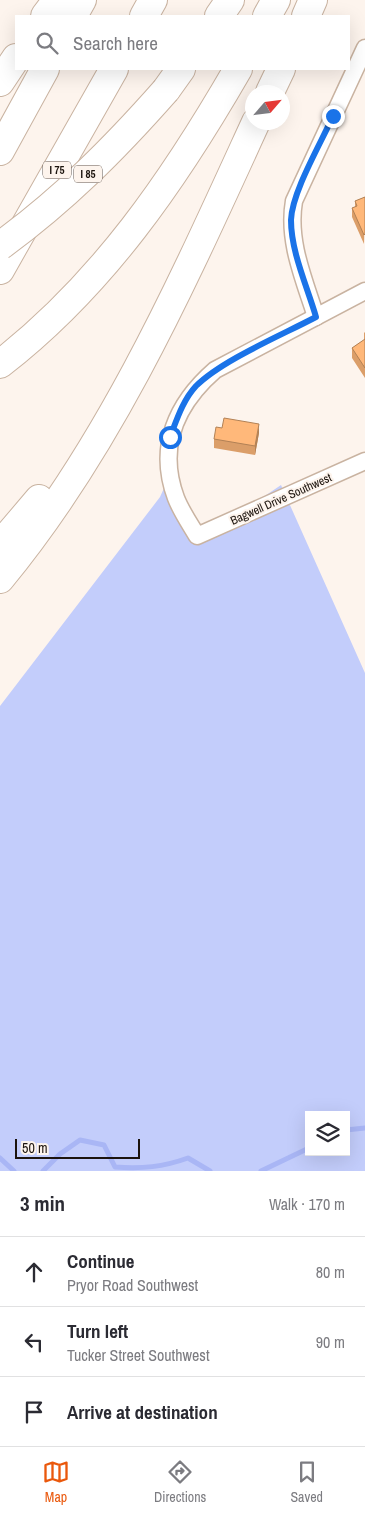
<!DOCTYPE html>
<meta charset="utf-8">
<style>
:root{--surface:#fff;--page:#f7f7f7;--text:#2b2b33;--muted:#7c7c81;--line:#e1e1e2;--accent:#ea580c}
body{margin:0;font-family:"Archivo Narrow",sans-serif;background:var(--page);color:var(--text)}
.controls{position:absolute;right:15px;bottom:15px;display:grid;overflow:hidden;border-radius:0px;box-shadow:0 5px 20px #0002}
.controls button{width:45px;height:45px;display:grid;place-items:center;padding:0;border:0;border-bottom:1px solid var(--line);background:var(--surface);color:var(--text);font:25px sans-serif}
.compass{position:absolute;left:245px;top:85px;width:45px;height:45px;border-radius:50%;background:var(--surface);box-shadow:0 5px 20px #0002;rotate:62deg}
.scale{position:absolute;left:15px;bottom:12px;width:125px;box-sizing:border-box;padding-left:5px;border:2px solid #1c140e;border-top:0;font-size:14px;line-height:18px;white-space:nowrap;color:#1c140e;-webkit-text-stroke:4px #fdf4ed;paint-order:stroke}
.stop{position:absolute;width:15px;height:15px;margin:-11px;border:4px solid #1a73e8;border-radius:50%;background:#fff}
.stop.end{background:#1a73e8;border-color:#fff;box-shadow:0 1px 5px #0008}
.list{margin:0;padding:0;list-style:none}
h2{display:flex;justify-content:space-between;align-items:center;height:65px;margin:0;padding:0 20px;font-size:21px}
h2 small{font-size:16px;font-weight:400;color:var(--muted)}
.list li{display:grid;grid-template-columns:32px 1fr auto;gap:15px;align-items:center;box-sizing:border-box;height:70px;padding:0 20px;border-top:1px solid var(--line)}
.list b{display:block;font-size:19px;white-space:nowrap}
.list p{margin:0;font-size:16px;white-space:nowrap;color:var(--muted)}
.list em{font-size:16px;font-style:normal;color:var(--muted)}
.icon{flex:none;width:28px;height:28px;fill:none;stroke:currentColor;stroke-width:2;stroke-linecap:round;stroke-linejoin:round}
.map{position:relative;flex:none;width:365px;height:1171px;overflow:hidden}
.search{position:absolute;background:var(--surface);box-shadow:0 5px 20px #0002;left:15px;right:15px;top:15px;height:55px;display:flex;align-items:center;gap:12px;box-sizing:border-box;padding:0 18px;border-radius:0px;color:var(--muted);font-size:19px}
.sheet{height:275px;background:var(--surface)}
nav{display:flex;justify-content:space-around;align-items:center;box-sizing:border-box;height:70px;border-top:1px solid var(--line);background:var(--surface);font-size:14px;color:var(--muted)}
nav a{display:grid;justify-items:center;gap:2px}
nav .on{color:var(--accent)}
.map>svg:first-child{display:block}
.green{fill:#c3cdfb;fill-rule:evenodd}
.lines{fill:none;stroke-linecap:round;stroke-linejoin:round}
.stream{stroke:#a9b6f5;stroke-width:5}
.street-casing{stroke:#c9b3a1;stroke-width:19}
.highway-casing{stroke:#c9b3a1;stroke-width:30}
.street{stroke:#fff;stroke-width:16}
.highway{stroke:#fff;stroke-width:28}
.highway-bridge-casing{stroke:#c9b3a1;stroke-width:30;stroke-linecap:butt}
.highway-bridge{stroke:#fff;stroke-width:28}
.wall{fill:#db9e69}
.shaded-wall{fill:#b28155}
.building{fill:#ffb87a;stroke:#b28155}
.route{stroke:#1a73e8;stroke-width:6}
.labels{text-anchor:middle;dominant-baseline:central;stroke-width:4;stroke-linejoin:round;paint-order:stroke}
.shield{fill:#fdf4ed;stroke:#605751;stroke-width:1}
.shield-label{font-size:11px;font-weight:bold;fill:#1c140e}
.street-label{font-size:12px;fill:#1c140e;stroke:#fdf4ed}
</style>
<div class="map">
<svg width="365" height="1171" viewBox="0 0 365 1171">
<rect width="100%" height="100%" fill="#fdf4ed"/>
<path class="green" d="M281 485 365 673V1171H0V706L160 497 165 486 203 538ZM309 1115H346V1152H309Z"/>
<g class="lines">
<g class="stream">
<polyline points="346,1130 365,1128"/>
<polyline points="0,1158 14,1171"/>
<path d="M43 1171 60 1154 80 1140 104 1145 115 1167C142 1169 163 1167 188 1158L210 1171"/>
<polyline points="261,1171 309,1148"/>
</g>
<g class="street-casing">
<g id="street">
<path d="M365 291 215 370C176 404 157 447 176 498 181 511 190 524 197 536L365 461"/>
<path d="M316 317C304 279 287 241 294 201L365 48"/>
</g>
</g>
<g class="highway-casing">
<g id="highway">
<polyline points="45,16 57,0"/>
<polyline points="73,16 82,0"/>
<polyline points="144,16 153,0"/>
<polyline points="219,16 230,0"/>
<polyline points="267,16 276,0"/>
<polyline points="306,16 313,0"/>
<polyline points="0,82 16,58"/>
<polyline points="166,90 181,69"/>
<polyline points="270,92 281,69"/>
<polyline points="0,151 45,69"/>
<polyline points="0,270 114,69"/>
<path d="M0 364C102 285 174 180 238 69"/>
<polyline points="0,545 39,499"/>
<path d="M0 579C111 445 184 279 256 122"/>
</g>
</g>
<use href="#street" class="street"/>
<use href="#highway" class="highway"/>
<g class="highway-bridge-casing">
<path id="highway-bridge" d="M0 246C63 200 114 149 166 90"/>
</g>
<use href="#highway-bridge" class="highway-bridge"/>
</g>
<g class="wall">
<polygon points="365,197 364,244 352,217 352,208 355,207 355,201"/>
<polygon points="365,332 365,378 352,358 352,348 364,340 364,333"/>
<polygon points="259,433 255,455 214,448 214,439"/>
</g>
<polygon class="shaded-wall" points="259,424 259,433 255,455 255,446"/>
<g class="building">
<polygon points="365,197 365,234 364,235 352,208 357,206 355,201"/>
<polygon points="365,339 365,368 352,348"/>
<polygon points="224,418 259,424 255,446 214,439 216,427 222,428"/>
</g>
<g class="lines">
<path class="route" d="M170 437C177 419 183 400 196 386 222 360 282 335 316 317 307 286 291 252 291 220 292 192 321 143 333 116"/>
</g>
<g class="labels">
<g class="shield">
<rect x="43" y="161.5" width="28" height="17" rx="4"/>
<rect x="74" y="165.5" width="28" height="17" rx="4"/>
</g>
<g class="shield-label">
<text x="57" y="170">I 75</text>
<text x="88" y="174">I 85</text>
</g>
<g class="street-label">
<text transform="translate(281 499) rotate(-24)">Bagwell Drive Southwest</text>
</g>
</g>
</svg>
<div class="controls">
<button><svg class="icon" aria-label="layers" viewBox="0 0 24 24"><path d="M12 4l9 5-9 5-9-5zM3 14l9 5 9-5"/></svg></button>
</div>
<svg class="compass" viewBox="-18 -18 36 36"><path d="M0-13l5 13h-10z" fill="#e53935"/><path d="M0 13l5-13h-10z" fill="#7c7c81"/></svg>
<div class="scale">50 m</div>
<div class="stop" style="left:170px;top:437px"></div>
<div class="stop end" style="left:333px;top:116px"></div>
<div class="search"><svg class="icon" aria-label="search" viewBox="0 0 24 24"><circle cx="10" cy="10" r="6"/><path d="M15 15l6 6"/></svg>Search here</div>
</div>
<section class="sheet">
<h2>3 min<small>Walk · 170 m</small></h2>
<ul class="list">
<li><svg class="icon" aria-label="ahead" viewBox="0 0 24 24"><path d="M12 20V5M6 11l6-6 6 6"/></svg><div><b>Continue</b><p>Pryor Road Southwest</p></div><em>80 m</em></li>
<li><svg class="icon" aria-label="left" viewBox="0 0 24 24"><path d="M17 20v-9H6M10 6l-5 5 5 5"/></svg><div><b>Turn left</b><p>Tucker Street Southwest</p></div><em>90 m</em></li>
<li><svg class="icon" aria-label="arrive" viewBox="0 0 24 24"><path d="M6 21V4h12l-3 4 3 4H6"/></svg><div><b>Arrive at destination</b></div></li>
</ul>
</section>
<nav>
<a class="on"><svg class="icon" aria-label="map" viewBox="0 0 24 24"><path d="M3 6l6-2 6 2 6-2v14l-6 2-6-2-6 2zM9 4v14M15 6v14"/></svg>Map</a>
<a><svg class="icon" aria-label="directions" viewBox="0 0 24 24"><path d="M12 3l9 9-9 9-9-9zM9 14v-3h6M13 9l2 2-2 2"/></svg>Directions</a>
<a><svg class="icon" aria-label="saved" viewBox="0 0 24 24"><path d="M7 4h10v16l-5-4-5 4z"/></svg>Saved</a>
</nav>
